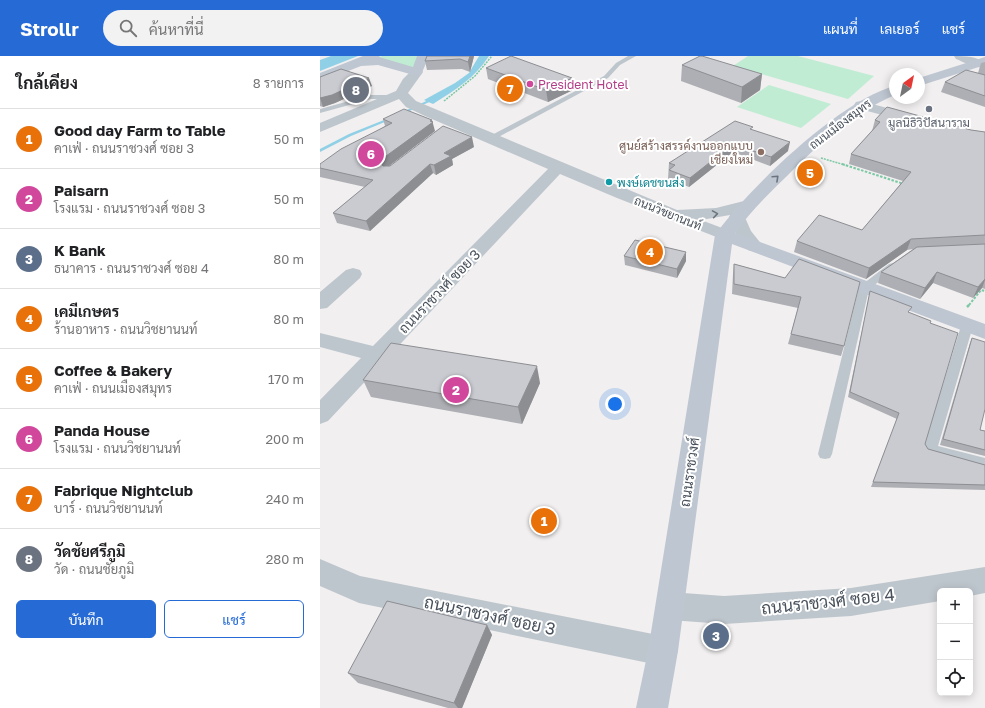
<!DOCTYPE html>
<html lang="th">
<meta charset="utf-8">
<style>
:root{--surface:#fff;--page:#f2f2f2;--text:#202124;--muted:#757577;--line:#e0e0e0;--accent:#256ad5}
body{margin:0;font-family:"Golos Text",Sarabun,sans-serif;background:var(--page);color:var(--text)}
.controls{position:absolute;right:12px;bottom:12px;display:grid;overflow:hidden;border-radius:6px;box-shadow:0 2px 10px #0003}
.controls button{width:36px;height:36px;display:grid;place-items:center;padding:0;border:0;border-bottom:1px solid var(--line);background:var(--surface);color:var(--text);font:20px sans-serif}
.compass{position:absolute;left:569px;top:12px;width:36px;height:36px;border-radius:50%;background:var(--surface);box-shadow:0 2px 10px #0003;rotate:33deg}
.you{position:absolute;left:295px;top:348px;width:14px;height:14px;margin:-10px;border:3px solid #fff;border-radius:50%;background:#1a73e8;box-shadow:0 0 0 6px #1a73e833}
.badge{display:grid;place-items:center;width:26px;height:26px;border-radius:50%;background:var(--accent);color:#fff;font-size:13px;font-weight:700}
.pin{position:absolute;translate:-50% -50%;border:2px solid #fff;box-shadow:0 1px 4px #0006}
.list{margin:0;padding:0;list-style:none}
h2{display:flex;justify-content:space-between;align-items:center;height:52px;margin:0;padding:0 16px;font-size:17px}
h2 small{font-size:13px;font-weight:400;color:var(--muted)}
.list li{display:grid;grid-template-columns:26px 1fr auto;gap:12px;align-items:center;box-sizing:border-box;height:60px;padding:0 16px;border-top:1px solid var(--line)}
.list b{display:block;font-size:15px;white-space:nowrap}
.list p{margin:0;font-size:13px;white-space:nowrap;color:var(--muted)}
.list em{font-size:13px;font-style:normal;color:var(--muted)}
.actions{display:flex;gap:8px;padding:12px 16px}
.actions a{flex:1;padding:9px 0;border:1px solid var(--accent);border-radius:6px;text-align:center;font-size:14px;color:var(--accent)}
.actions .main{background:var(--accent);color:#fff}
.icon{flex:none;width:22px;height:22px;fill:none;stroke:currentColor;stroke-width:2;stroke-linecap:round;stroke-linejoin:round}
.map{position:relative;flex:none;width:665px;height:652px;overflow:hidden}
header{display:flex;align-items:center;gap:24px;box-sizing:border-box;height:56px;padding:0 20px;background:var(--accent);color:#fff}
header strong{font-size:19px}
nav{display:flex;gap:22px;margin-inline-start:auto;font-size:14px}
.search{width:280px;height:36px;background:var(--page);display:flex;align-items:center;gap:10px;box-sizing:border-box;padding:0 14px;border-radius:22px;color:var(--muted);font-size:15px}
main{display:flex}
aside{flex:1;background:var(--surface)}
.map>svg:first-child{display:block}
.green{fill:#c0ecd3}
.water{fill:#90d0e6}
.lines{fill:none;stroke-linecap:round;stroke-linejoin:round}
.stream{fill:#90d0e6;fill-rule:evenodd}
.path-far2{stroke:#7bc8a5;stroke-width:1.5;stroke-dasharray:2 1;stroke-linecap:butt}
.path-far1{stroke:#7bc8a5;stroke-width:2;stroke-dasharray:2.5 1.5;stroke-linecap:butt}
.path{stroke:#7bc8a5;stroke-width:2.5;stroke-dasharray:3 2;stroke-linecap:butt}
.lane{fill:#bec6cd;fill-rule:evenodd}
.street{fill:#bec6cd;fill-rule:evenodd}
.secondary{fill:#bec6d1;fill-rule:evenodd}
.wall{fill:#adafb4}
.shaded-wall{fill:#8d8e92}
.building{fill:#c9cbd1;stroke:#8d8e92}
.oneway{stroke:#6b747e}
.oneway2{stroke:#6b747d}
.hotel-dot{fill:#d1479c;stroke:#fff;stroke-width:1.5}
.worship-dot{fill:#6b7280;stroke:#fff;stroke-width:1.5}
.education-dot{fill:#8d6e63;stroke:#fff;stroke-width:1.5}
.culture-dot{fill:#0f9aa8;stroke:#fff;stroke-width:1.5}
.labels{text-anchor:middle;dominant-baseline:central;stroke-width:4;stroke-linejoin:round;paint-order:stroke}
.far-hotel-label{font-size:12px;fill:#b23c85;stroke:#fff;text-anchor:start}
.far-worship-label{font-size:12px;fill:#5b616d;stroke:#fff}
.far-street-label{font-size:12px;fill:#48515b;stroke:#fff}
.far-education-label{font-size:12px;fill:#785e54;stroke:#fff;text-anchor:end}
.far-culture-label{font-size:12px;fill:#0d838f;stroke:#fff;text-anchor:start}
.street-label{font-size:14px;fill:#48515b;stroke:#fff}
.near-street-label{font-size:17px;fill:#48515b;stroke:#fff}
</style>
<header>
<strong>Strollr</strong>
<div class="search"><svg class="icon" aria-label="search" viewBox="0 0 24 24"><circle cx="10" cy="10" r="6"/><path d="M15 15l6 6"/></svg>ค้นหาที่นี่</div>
<nav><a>แผนที่</a><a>เลเยอร์</a><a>แชร์</a></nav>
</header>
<main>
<aside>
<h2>ใกล้เคียง<small>8 รายการ</small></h2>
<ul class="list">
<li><span class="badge" style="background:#e8710a">1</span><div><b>Good day Farm to Table</b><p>คาเฟ่ · ถนนราชวงศ์ ซอย 3</p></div><em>50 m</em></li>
<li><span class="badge" style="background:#d1479c">2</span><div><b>Paisarn</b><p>โรงแรม · ถนนราชวงศ์ ซอย 3</p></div><em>50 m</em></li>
<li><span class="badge" style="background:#5c6f8a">3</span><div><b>K Bank</b><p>ธนาคาร · ถนนราชวงศ์ ซอย 4</p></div><em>80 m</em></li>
<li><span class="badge" style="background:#e8710a">4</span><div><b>เคมีเกษตร</b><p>ร้านอาหาร · ถนนวิชยานนท์</p></div><em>80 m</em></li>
<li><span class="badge" style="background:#e8710a">5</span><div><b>Coffee &amp; Bakery</b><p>คาเฟ่ · ถนนเมืองสมุทร</p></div><em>170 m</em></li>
<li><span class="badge" style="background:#d1479c">6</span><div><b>Panda House</b><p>โรงแรม · ถนนวิชยานนท์</p></div><em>200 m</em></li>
<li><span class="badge" style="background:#e8710a">7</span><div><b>Fabrique Nightclub</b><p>บาร์ · ถนนวิชยานนท์</p></div><em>240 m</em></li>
<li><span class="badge" style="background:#6b7280">8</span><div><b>วัดชัยศรีภูมิ</b><p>วัด · ถนนชัยภูมิ</p></div><em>280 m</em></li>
</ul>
<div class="actions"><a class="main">บันทึก</a><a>แชร์</a></div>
</aside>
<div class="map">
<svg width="665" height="652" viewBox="0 0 665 652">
<rect width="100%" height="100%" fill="#f1efef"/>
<g class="green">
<polygon points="62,0 99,0 95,13 54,3"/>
<polygon points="428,0 478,0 554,20 528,43 413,10"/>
<polygon points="449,29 511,48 481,72 417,51"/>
</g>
<g class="water">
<polygon points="11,0 38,0 0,15 0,4"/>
<path d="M159 0H169C155 22 135 34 113 48L104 44 135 27 149 17Z"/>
</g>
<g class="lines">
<g class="stream">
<polygon points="113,42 116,43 83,58 80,57"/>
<polygon points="69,62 72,63 31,80 0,96 0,93 29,78"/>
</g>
<g class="path-far2">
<polyline points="124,45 155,20 172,0"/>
<polyline points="501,102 525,109"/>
</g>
<g class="path-far1">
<polyline points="522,108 584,128"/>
<polyline points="649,249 661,234 665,235"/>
</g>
<polyline class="path" points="647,251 650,248"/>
<g class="lane">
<polygon points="308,0 316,0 300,9 288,22 173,84 170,84 166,82 284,20 296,7"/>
<polygon points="51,39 73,39 77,41 73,43 51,43 0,57 0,53"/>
<polygon points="573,207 578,210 577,212 549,233 512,398 510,402 505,403 500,402 498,398 539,231 569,208"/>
<polygon points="647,266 651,267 653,270 618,390 665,402 665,414 610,398 605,397 603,393 641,270 643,267"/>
</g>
<g class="street">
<path d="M634 0C644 0 659 0 665 8L663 11C654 13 644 6 636 3Z"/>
<path d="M97 12 101 13 103 16 88 37 96 45 357 154 396 152 428 144 434 145 436 149 434 153 420 157H423L431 175 443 190 440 194C436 195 432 196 428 194 419 188 412 170 409 161L410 159 381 164 410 175 413 179 410 183 404 184 297 142 240 118 8 365 0 368V344L41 302 0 291V277L53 290 228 113 105 60 86 51 79 43 0 76V67L76 35 83 23 93 13Z"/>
<polygon points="541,45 597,60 599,63 597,66 592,67 536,52 534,49 536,46"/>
<polygon points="33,212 40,214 42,218 40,222 7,252 0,253 0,236 26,214"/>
<polygon points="0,503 40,520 343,580 354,584 358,595 354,606 343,610 39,547 0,530"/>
<polygon points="665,511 665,537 650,540 650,535 620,535 620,545 531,560 404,568 350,564 340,560 336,550 340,540 350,536 404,540 531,532"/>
</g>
<g class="secondary">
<polygon points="43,0 60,0 59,1 93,11 97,0 109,0 101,19 97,20 58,9 41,10 0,26 0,17"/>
<polygon points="665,1 665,9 599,30 599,22"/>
<path d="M575 30V39C533 57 500 87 468 119 449 137 430 156 415 177L665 268V283L412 188 358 595 348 652H316L328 595 395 179C427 134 521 43 575 30Z"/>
</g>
</g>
<g class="wall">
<polygon points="107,0 154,0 150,16 142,13 107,14 105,5"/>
<polygon points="665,6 665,51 621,36 625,26 658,17 661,7"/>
<polygon points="362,9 442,18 440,34 421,47 361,25"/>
<polygon points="166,12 253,34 228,46 168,23"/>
<polygon points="0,21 52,30 15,47 3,51 0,50"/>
<polygon points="63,63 115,75 69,110 154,91 132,103 133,109 116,119 113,117 50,175 17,167 13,157 45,131 0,121 0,112 65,70"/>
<polygon points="555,64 651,74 665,76 665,233 662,232 653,242 613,227 600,243 558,227 561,216 593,193 587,194 546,223 474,196 477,185 542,174 583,125 529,108 531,98 552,75"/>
<polygon points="432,74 468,95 450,110 413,96 369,131 348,123 349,107"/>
<polygon points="304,200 366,205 357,222 305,209"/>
<polygon points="414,208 465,222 524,290 521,300 468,288 478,252 412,238 413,218"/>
<polygon points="550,235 590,257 610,267 605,388 608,393 665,409 665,434 551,431 577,363 528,341 549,241"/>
<polygon points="652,282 660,374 665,375 665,400 620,389 650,287"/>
<polygon points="43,324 220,327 202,368 51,341"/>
<polygon points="167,569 172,579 142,652 128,652 38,627 28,617"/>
</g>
<g class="shaded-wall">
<polygon points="150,0 154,0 150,16 148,6"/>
<polygon points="442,18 440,34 421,47 422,31"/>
<polygon points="49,22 52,30 15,47 3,51 0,42"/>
<polygon points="252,22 253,34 228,46 226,34"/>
<polygon points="112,64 115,75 65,113 60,107 62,103"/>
<polygon points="152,81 154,91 132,103 133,109 116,119 114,109 124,97"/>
<polygon points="470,86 468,95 450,110 451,101"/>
<polygon points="413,88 413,96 369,131 370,122"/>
<polygon points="110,108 113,117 50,175 46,165"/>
<polygon points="591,183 587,194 546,223 549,212"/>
<polygon points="366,196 366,205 357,222 357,213"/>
<polygon points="617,216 613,227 600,243 605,232"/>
<polygon points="665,223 665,224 662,232 653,242 658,231"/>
<polygon points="217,310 220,327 202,368 198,351"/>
<polygon points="167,569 172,579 142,652 138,652 134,647"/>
</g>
<g class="building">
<polygon points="107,0 150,0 148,6 140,3 105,5"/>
<polygon points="191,0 252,22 226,34 166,12"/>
<polygon points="380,0 382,0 442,18 422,31 362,9"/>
<polygon points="21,13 49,22 12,39 0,42 0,21"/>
<polygon points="646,14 665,19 665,40 625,26"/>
<polygon points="567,51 651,74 665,76 665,179 591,183 549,212 477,185 499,159 542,174 591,116 531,98 560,66 555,64"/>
<polygon points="84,53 112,64 110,65 113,66 62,103 60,107 63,110 70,110 123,70 152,81 124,97 131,100 114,109 110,108 46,165 13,157 53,124 0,112 0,108 21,93 72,67 63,63"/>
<polygon points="415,65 433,71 430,73 470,86 451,101 413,88 370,122 349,114 355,109 349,107"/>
<polygon points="315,184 366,196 357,213 304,200"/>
<polygon points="665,188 665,223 658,231 617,216 605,232 561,216 597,191"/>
<polygon points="479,203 540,226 524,290 471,278 481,241 414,228 414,208 465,222"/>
<polygon points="550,235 592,251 588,256 611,265 610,267 638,277 605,388 608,393 665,409 665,429 553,426 579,357 530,336"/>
<polygon points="652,282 665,286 665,353 660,374 665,375 665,394 623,383"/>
<polygon points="71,287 217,310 198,351 43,324"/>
<polygon points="67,545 167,569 134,647 28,617"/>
</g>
<defs><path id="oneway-chevron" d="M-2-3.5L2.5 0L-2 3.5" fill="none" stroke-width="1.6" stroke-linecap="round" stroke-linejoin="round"/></defs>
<use class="oneway" href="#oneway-chevron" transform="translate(456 122) rotate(-43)"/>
<use class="oneway2" href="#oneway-chevron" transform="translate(395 158) rotate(-9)"/>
<circle class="hotel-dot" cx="210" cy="28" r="4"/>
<circle class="worship-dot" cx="609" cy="53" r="4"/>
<circle class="education-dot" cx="441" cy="96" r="4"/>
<circle class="culture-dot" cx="289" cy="126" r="4"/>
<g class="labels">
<g class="far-hotel-label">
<text x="218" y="28">President Hotel</text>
</g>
<g class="far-worship-label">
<text x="609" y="66">มูลนิธิวิปัสนาราม</text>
</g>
<g class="far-street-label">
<text transform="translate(520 68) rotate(-37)">ถนนเมืองสมุทร</text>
<text transform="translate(348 157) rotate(22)">ถนนวิชยานนท์</text>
</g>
<g class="far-education-label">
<text x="433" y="89">ศูนย์สร้างสรรค์งานออกแบบ<tspan x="433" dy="14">เชียงใหม่</tspan></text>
</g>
<g class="far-culture-label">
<text x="297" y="126">พงษ์เดชขนส่ง</text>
</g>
<g class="street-label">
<text transform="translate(119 235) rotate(-46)">ถนนราชวงศ์ ซอย 3</text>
<text transform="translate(369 416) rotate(-82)">ถนนราชวงศ์</text>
</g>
<g class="near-street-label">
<text transform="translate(508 545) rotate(-6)">ถนนราชวงศ์ ซอย 4</text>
<text transform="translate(170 559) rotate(12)">ถนนราชวงศ์ ซอย 3</text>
</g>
</g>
</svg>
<div class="controls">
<button>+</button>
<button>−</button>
<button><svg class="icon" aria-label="locate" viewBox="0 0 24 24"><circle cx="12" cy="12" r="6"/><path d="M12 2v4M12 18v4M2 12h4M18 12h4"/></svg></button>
</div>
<svg class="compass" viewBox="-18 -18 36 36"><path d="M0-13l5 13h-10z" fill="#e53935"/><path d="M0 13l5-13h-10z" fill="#757577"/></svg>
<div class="you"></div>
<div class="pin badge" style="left:224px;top:465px;background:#e8710a">1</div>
<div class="pin badge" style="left:136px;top:334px;background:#d1479c">2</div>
<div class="pin badge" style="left:396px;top:580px;background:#5c6f8a">3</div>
<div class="pin badge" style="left:330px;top:196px;background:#e8710a">4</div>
<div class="pin badge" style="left:490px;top:117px;background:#e8710a">5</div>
<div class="pin badge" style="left:51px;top:98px;background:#d1479c">6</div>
<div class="pin badge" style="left:190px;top:33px;background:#e8710a">7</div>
<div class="pin badge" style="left:36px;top:34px;background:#6b7280">8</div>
</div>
</main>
